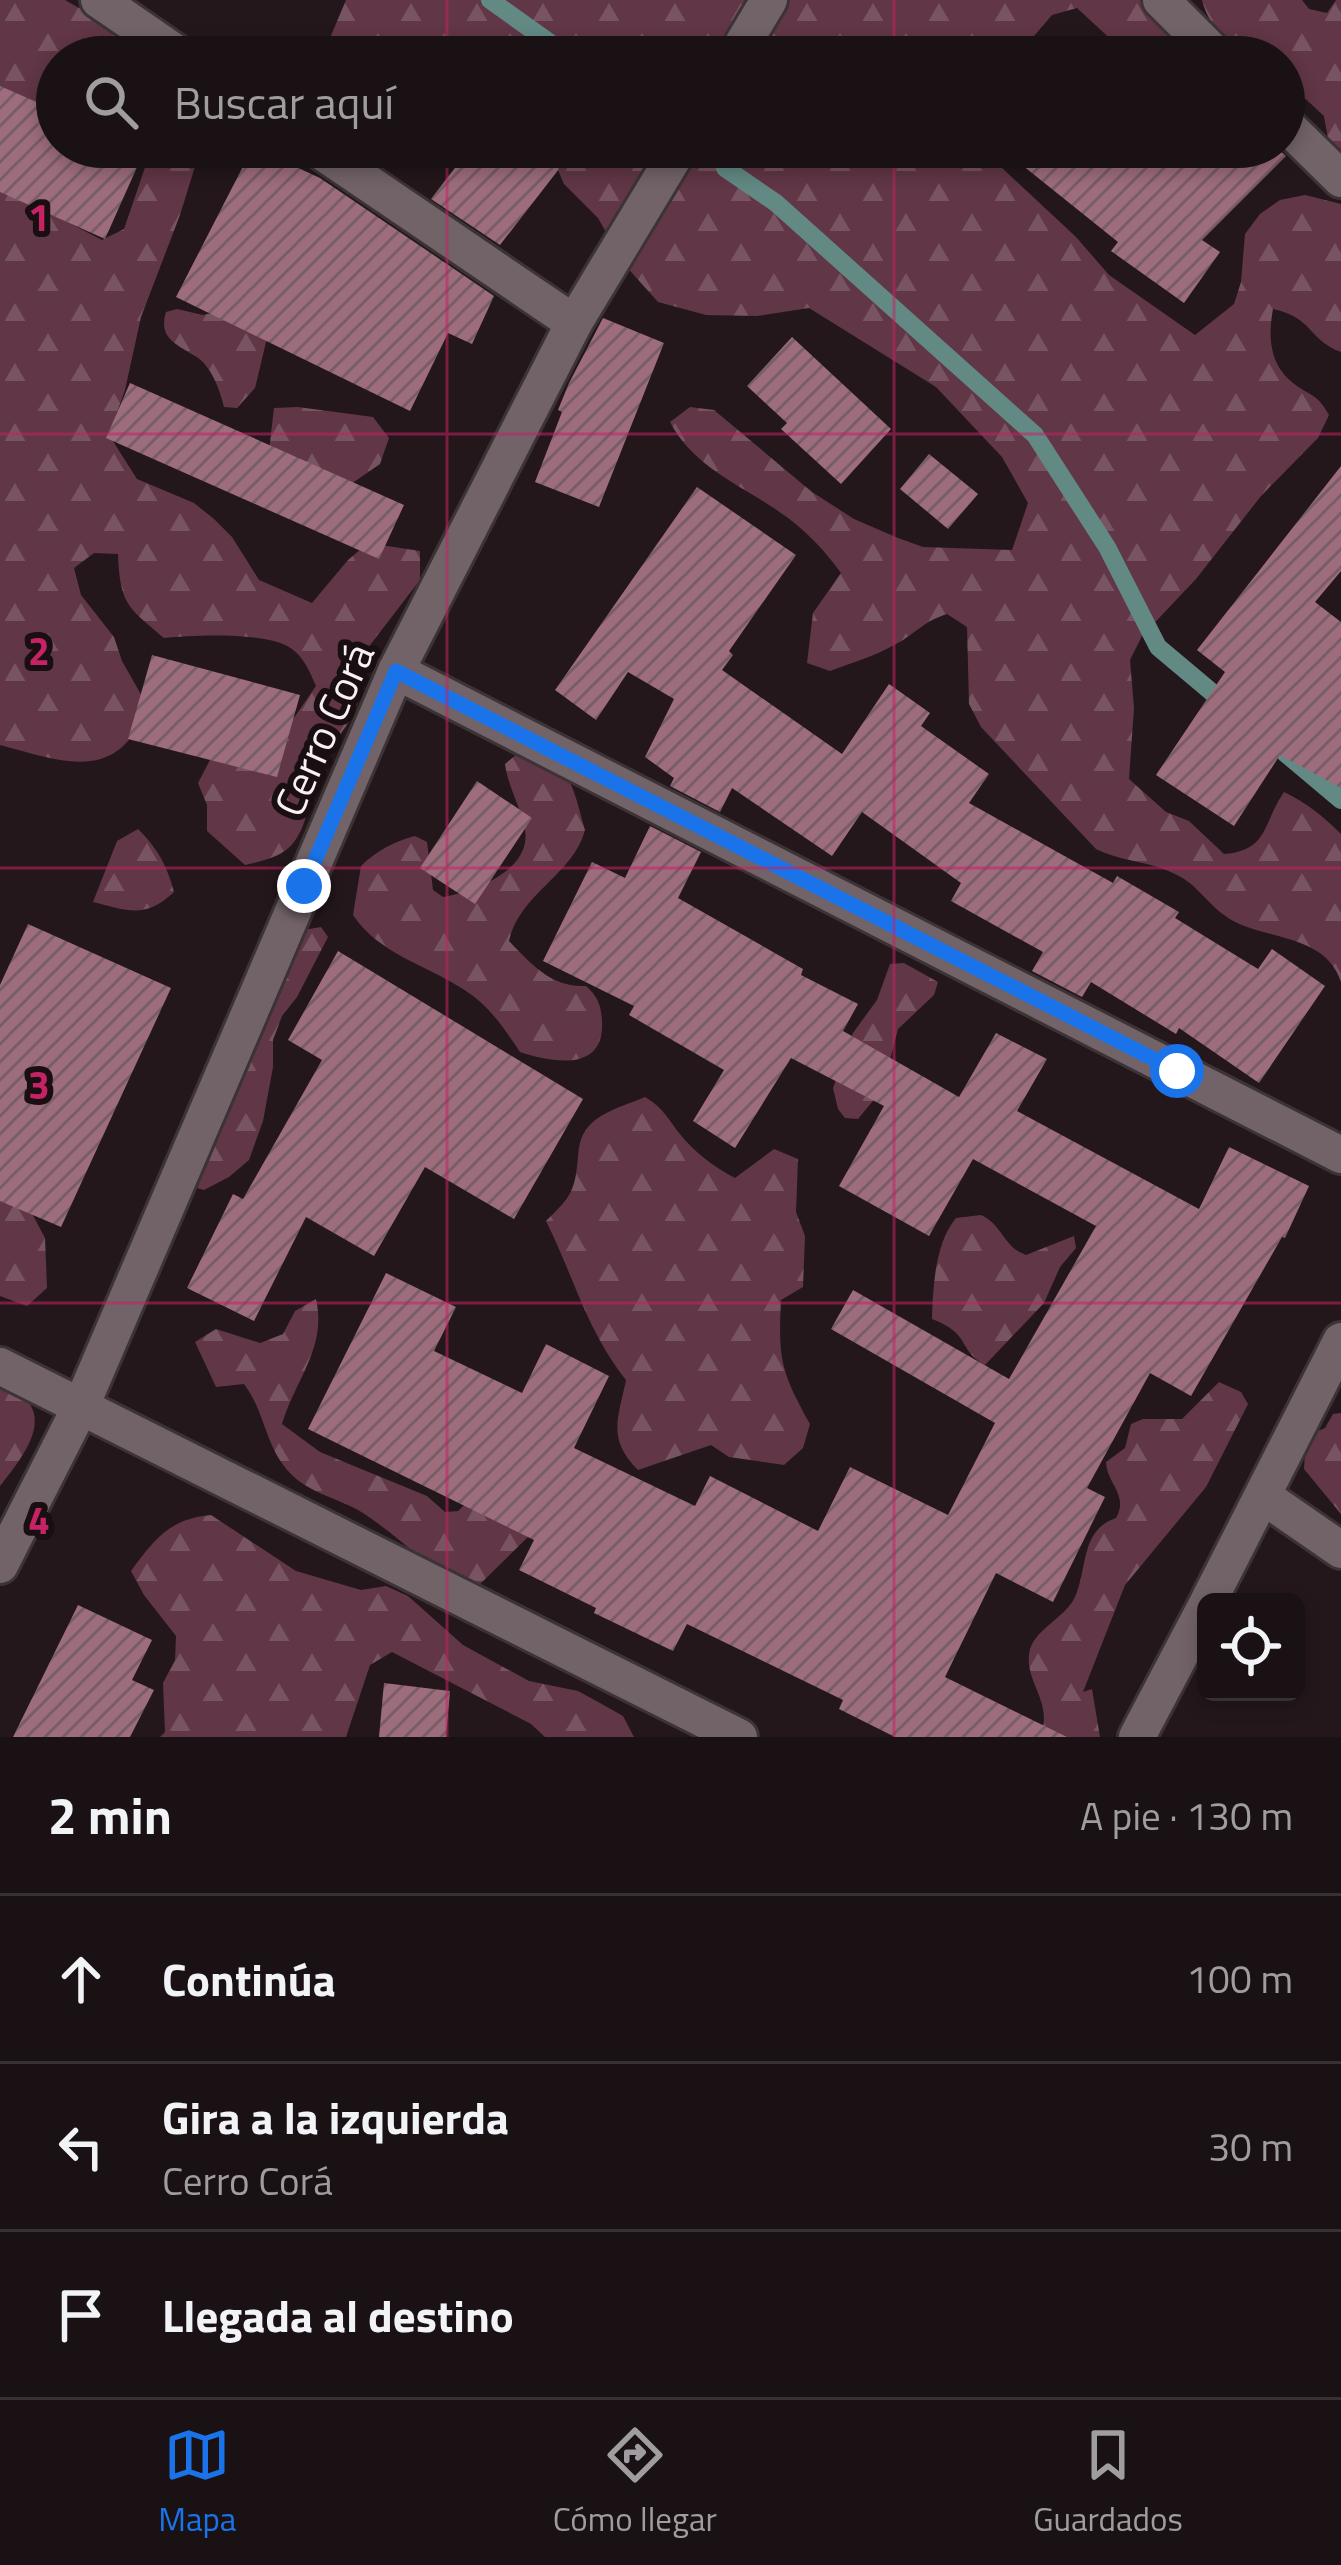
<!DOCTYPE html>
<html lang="es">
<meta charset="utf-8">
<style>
:root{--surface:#1a1114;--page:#271f22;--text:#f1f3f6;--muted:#9f9da0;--line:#383134;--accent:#1a73e8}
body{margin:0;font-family:"Titillium Web",sans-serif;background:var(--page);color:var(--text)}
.controls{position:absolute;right:36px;bottom:36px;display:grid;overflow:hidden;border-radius:18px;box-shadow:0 6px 18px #0003}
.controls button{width:108px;height:108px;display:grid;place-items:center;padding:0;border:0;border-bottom:3px solid var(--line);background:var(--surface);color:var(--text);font:60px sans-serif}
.stop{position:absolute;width:36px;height:36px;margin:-27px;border:9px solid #1a73e8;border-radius:50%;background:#fff}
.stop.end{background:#1a73e8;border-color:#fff;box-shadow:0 3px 12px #0008}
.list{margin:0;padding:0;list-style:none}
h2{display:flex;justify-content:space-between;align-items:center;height:156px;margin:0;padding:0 48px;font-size:51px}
h2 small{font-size:39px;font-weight:400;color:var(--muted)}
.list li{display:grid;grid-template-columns:78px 1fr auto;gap:36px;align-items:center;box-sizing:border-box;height:168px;padding:0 48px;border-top:3px solid var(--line)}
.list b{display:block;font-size:45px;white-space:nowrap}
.list p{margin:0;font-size:39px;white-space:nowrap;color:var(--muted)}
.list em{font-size:39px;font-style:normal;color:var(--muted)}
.icon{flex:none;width:66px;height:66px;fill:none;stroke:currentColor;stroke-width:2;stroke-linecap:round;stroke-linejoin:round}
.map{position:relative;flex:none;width:1341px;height:1737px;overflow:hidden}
.search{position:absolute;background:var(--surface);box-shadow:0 6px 18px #0003;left:36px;right:36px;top:36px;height:132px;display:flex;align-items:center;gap:30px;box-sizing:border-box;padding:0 42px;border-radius:66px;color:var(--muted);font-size:45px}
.sheet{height:660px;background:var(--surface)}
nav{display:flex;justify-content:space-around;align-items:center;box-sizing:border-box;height:168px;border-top:3px solid var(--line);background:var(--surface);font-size:33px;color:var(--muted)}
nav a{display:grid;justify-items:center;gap:6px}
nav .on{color:var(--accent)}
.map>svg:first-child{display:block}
.forest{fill:url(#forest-firs)}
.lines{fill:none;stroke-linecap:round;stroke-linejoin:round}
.stream{stroke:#628984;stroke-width:18}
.building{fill:url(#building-hatch)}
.minor-casing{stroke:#3b3335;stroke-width:42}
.minor{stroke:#726368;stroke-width:36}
.route{stroke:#1a73e8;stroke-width:15}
.grid{fill:none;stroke:#c52363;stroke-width:3;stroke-opacity:0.55}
.labels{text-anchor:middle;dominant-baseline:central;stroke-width:12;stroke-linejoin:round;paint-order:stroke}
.street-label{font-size:42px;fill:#f9f0f3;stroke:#190e12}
.grid-label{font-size:39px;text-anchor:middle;font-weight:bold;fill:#c52363;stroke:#190e12;stroke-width:12;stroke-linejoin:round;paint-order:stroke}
</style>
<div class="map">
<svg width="1341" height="1737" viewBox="0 0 1341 1737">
<defs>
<pattern id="forest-firs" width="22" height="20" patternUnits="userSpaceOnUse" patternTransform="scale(3)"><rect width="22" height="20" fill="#613646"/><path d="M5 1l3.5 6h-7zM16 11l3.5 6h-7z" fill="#785361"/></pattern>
<pattern id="building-hatch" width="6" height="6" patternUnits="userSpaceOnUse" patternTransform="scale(3)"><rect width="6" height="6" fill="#9d6d7e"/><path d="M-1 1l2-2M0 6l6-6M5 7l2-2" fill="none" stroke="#785c66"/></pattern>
</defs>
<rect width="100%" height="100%" fill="#23171b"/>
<g class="forest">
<path d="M0 0H65L97 18 137 51 133 57H57V95L20 107 56 216 102 240 124 229 152 147H201L180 215 141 317 125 390 109 435 137 479 194 503 214 519 232 537 259 580 312 603 348 560 368 543 420 551V580L357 662C371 717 337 727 317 771 307 794 311 819 294 842 283 857 262 861 245 865L207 831V805L198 783 211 758 287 728 316 686C310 672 303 655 289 647 264 632 194 635 164 638 128 607 120 605 118 554L94 553 74 568 81 595 114 637 122 661 147 705C120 785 64 762 0 745Z"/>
<polygon points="346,0 1172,0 1207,57 1130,57 1077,8 1052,15 1016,57 322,57"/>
<path d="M1202 0H1302L1309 9 1327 13 1336 0H1341V149L1328 139 1324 116 1284 79V57C1246 57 1211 37 1202 0Z"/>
<path d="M548 147H987L1002 168 1076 237 1109 275 1195 335 1234 304 1241 282 1245 234 1260 214 1280 200 1305 195 1341 204V352C1308 340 1314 318 1273 309 1268 336 1269 364 1293 383 1311 397 1316 392 1329 415L1318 438 1261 496 1196 579 1142 636 1130 660 1134 708 1129 779 1166 812 1189 821 1224 854C1269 850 1262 824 1284 792 1307 803 1323 816 1341 834V982C1325 931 1257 941 1224 915 1206 902 1197 884 1175 874 1150 861 1122 862 1096 849L981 727 969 704 967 627 947 614C922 622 917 633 896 644 875 656 852 663 830 671L807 663 813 613 841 573C826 552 808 533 788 518 747 487 695 470 670 422L690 407 714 410 812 492 854 519 898 538 923 547 1012 550 1028 503 1002 457 936 387 809 308 757 316 706 315 658 302 624 264 598 218 564 184Z"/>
<path d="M177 309 203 315 216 312 267 338 255 388 237 408 224 407C220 390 211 365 195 356 176 344 158 338 166 312Z"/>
<polygon points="298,407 373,417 389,438 380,464 338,493 266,477 274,408"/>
<path d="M524 748C573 769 571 781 585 830 574 874 519 894 509 941 531 964 552 988 586 986 598 997 601 1005 602 1021 605 1072 554 1063 520 1052 503 1027 489 1005 463 989 426 965 379 954 353 915L361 866C376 851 395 841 415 836L427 842 433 890 443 897C474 892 532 870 525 830 521 807 508 787 505 764Z"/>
<path d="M138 829C157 848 167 865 174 892 145 919 129 911 93 902L117 841Z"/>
<polygon points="321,927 328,937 297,997 282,1016 273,1040 273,1067 263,1121 249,1160 229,1177 204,1190 190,1186 285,933"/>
<polygon points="904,963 938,982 934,995 898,1029 882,1090 858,1119 845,1118 838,1109 833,1088 853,1033 877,1000 890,964"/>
<path d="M645 1097C663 1108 667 1117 679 1133 694 1152 714 1167 735 1178L774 1149 798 1159 796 1212 805 1236 803 1287 781 1300C778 1359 781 1372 810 1424L803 1448 784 1465 729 1457 711 1445 638 1470C607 1439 618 1419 626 1380 586 1329 574 1277 546 1221 557 1210 570 1199 574 1183 582 1157 571 1135 601 1116 614 1108 631 1103 645 1097Z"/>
<polygon points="0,1153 45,1238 47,1288 27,1306 0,1296"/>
<path d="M981 1215C1003 1225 1003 1247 1026 1255L1074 1236 1076 1248 1060 1267 1044 1303 985 1365C957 1350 972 1334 932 1319 933 1287 935 1243 956 1218Z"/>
<path d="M316 1299C327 1348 296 1378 282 1424L320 1452 427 1496 445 1512 458 1511 476 1494 528 1537 477 1587 457 1589C426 1563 396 1535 363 1513 339 1498 310 1494 290 1473 265 1447 265 1411 244 1384L216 1387 195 1342 216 1329 260 1343 283 1334 295 1311Z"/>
<path d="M0 1382C61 1408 29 1449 0 1486Z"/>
<path d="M1219 1382 1241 1392 1248 1404 1206 1487 1125 1585 1083 1692 1092 1689 1100 1737H1040C1054 1703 1026 1684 1029 1655 1031 1630 1064 1620 1075 1597 1088 1568 1080 1530 1116 1518 1129 1495 1107 1484 1106 1462L1125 1448 1131 1424 1143 1419H1182Z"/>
<polygon points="1341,1413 1341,1514 1304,1469 1306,1436 1325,1428 1333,1414"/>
<path d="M211 1515 296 1571 361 1590 386 1586 408 1596 463 1645 529 1681 578 1691 600 1703 623 1716 634 1737H545L531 1724 392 1652 370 1665 346 1737H160L165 1732 163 1683 175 1660 176 1636 144 1595 131 1571C155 1538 170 1519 211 1515Z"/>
</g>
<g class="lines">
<g class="stream">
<polyline points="490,0 570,57"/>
<polyline points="725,168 776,203 1035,435 1107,547 1158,647 1227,705"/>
<polyline points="1285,753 1341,800"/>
</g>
</g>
<g class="building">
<polygon points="0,86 57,111 57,147 146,147 105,239 0,192"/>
<polygon points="253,147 320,178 494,296 472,344 448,333 410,411 176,297"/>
<polygon points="471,147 531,147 559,169 500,245 431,199"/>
<polygon points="1029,147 1276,147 1286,156 1202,240 1220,252 1184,303 1111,251 1118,242 1017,161"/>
<polygon points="603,318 664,343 599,507 535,482 562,412 558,410 569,383"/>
<polygon points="792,337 891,429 841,484 781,429 787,423 747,386"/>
<polygon points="130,383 404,505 379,559 106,438"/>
<polygon points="929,454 978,494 948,529 900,489"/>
<polygon points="1341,466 1341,571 1315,602 1341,622 1341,788 1280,755 1234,826 1156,775 1225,672 1197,650"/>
<polygon points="697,487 796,555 729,651 733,655 722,670 842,754 889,684 930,713 921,726 989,774 969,803 1113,883 1117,876 1179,912 1175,918 1258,969 1272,949 1325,986 1259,1083 1179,1028 1176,1034 1091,982 1082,997 1032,971 1043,952 951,901 961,883 862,812 832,856 732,788 720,812 670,786 674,778 645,757 674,699 628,672 596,720 555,690"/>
<polygon points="152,655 300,695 277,777 128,739"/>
<polygon points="477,781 532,818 475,904 420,868"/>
<polygon points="650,826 701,852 678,898 803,969 801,975 858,1004 843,1031 959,1097 996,1033 1047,1059 1017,1111 1199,1209 1229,1147 1309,1186 1285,1238 1282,1237 1191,1396 1150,1373 1087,1488 1105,1497 1053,1602 996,1573 945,1677 1067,1737 895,1737 839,1709 843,1700 687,1624 673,1651 594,1613 596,1608 519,1570 534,1540 308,1429 386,1273 456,1307 434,1351 522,1393 546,1344 609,1376 574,1448 695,1506 710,1476 818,1531 850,1467 948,1515 995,1423 831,1329 853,1290 1009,1379 1096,1226 973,1159 929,1236 839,1186 884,1106 791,1058 735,1148 693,1121 724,1070 629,1015 634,1006 543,961 592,862 625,878"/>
<polygon points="28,924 171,988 61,1227 0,1201 0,985"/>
<polygon points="338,951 583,1099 514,1219 425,1167 374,1256 306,1217 254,1321 187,1288 233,1194 243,1199 322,1060 288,1040"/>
<polygon points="78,1605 152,1640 132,1680 154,1690 130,1737 13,1737"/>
<polygon points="384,1683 450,1691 446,1737 379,1737"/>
</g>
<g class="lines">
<g class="minor-casing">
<g id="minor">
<polyline points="99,0 182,57"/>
<polyline points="1161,0 1218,57"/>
<polyline points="735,57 769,0"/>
<polyline points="1284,123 1341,179"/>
<polyline points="315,147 574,323"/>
<polyline points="396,671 1341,1155"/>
<polyline points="0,1366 739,1737"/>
<polyline points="1263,1496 1341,1550"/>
<polyline points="0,1565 82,1404 396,671 574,323 680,147"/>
<polyline points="1208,1602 1341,1341"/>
<polyline points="1137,1737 1206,1606"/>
</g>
</g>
<use href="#minor" class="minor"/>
</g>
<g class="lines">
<polyline class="route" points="304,886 396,671 1177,1071"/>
</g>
<path class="grid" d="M447 0V57M894 0V57M447 147V1737M894 147V1737M0 434H1341M0 868H1341M0 1303H1341"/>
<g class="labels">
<g class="street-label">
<text transform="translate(323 729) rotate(-66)">Cerro Corá</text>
</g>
</g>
<g class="grid-label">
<text x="39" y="231">1</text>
<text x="39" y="665">2</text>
<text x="39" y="1099">3</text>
<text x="39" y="1534">4</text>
</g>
</svg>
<div class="controls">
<button><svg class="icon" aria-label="locate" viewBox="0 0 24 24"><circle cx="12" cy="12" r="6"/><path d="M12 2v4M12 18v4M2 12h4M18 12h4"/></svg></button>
</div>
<div class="stop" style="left:1177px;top:1071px"></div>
<div class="stop end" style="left:304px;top:886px"></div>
<div class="search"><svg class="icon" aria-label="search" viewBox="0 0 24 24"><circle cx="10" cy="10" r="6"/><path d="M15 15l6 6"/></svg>Buscar aquí</div>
</div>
<section class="sheet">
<h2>2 min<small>A pie · 130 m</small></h2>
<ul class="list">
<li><svg class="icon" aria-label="ahead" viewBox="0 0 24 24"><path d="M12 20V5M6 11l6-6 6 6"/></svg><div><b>Continúa</b></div><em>100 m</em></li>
<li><svg class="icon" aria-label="left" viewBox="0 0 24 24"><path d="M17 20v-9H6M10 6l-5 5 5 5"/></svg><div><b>Gira a la izquierda</b><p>Cerro Corá</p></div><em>30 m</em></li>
<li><svg class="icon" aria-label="arrive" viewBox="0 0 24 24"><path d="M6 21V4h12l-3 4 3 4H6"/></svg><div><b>Llegada al destino</b></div></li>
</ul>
</section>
<nav>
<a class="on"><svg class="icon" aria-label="map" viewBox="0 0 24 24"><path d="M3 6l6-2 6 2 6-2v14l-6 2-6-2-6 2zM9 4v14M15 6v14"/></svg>Mapa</a>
<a><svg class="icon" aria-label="directions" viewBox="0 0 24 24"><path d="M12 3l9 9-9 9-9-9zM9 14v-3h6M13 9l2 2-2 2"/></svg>Cómo llegar</a>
<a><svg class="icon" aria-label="saved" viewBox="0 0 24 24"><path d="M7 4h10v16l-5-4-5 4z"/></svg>Guardados</a>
</nav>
